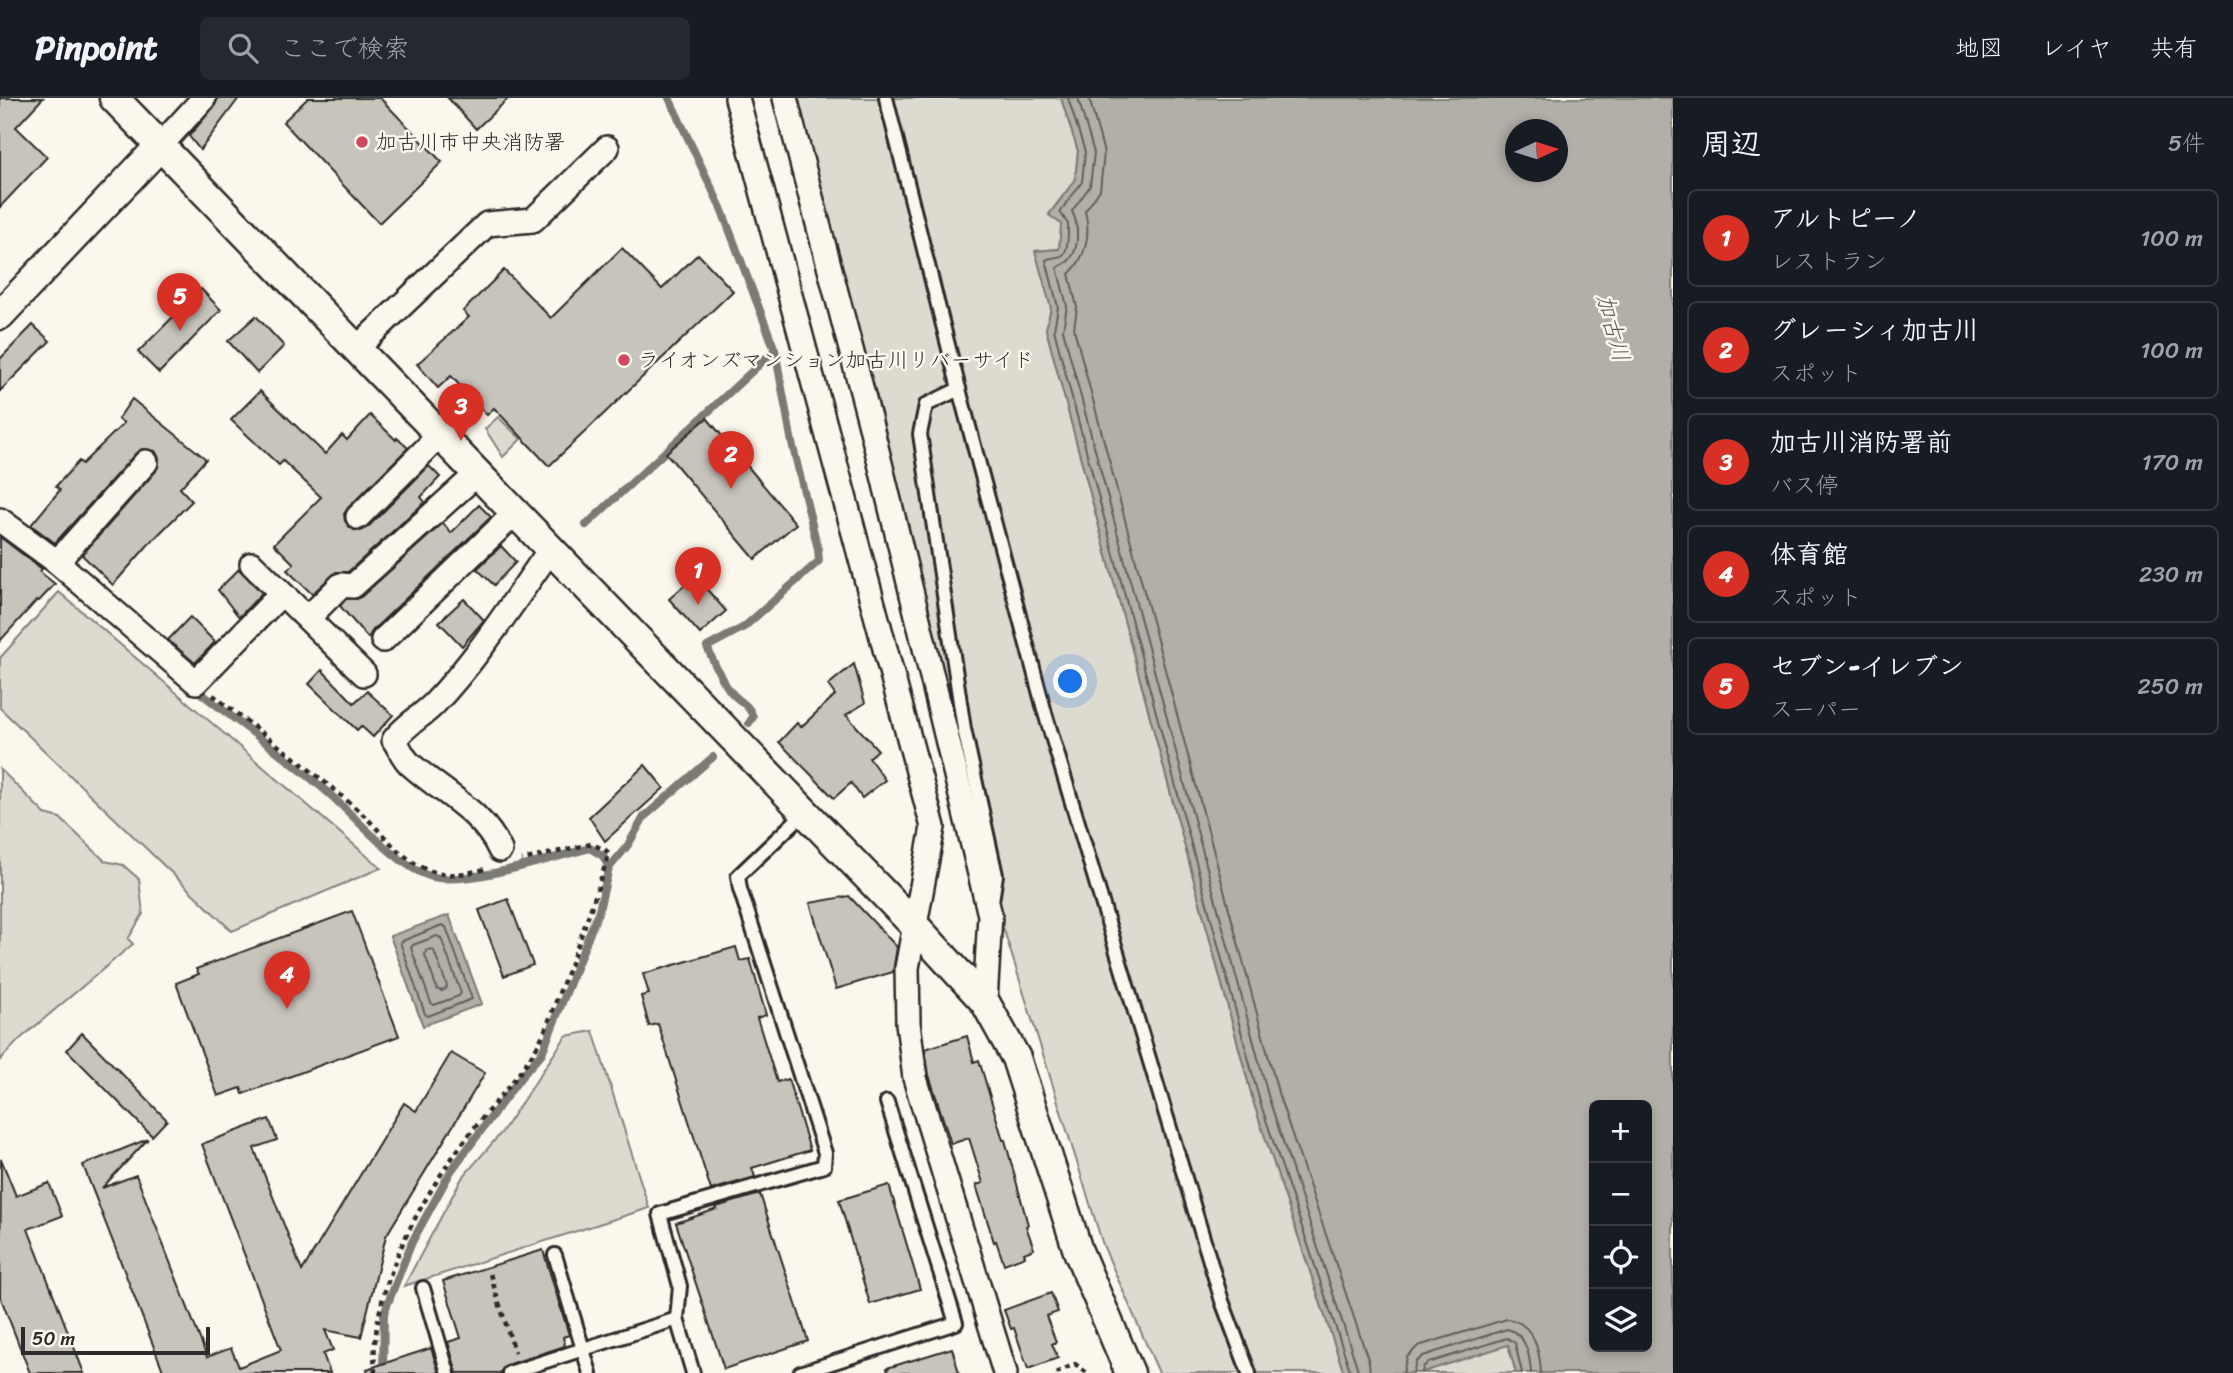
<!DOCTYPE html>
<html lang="ja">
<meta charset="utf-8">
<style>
:root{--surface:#171b24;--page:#242831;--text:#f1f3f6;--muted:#9ea1a6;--line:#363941;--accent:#d93025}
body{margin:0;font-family:Sriracha,"Klee One",sans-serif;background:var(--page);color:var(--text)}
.controls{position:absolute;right:21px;bottom:21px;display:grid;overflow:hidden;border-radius:10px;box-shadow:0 4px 10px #0003}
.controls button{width:63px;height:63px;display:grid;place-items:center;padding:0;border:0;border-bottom:2px solid var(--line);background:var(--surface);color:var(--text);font:35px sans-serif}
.compass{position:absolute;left:1505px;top:21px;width:63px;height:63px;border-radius:50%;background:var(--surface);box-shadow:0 4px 10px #0003;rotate:86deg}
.scale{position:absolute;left:21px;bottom:18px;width:189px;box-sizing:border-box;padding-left:7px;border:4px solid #2b2b2b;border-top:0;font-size:19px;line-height:24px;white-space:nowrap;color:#2b2b2b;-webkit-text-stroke:5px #fbf7ec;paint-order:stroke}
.you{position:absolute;left:1071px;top:584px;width:24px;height:24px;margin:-18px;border:5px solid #fff;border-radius:50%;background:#1a73e8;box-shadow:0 0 0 10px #1a73e833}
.badge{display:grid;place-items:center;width:46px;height:46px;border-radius:50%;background:var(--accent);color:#fff;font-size:23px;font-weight:700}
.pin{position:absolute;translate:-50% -58px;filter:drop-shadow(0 2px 4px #0008)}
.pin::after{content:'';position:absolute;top:37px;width:24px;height:21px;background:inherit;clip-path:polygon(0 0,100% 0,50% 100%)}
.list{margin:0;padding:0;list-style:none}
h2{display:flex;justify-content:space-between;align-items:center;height:91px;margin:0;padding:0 28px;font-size:30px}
h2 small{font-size:23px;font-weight:400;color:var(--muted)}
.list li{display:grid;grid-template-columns:46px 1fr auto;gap:21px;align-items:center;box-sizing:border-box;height:98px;margin:0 14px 14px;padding:0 14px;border:2px solid var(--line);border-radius:10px}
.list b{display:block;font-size:26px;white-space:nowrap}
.list p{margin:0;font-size:23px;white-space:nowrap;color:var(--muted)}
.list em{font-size:23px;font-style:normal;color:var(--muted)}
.icon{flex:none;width:38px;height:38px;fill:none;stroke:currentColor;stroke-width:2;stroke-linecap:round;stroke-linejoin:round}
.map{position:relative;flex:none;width:1673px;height:1275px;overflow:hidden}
header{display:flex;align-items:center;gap:42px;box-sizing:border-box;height:98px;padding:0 35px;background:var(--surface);border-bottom:2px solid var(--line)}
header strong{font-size:33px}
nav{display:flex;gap:38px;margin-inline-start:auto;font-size:24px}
.search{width:490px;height:63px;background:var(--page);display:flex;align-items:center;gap:18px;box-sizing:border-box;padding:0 24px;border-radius:10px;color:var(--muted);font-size:26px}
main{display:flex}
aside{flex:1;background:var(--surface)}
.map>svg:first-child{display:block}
.green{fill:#dddad0;stroke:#84827e;stroke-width:2}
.water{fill:#b1afa7;stroke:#7b7a75;stroke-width:2;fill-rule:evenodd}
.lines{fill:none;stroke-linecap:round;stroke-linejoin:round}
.shore{stroke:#61605d;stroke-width:2}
.stream{stroke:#7b7a75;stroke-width:8}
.building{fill:#c7c4bc;stroke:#2b2b2b;stroke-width:2}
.service-casing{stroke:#2b2b2b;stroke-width:18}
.minor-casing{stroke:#2b2b2b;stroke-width:28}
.tertiary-casing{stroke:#2b2b2b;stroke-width:33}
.path{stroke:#2b2b2b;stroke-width:4.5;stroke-dasharray:5 5;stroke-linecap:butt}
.service{stroke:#fbf7ec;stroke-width:12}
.minor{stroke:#fbf7ec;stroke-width:23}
.tertiary{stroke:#fbf7ec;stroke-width:28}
.poi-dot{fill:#d1495b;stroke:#fbf7ec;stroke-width:2.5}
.labels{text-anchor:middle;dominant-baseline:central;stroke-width:5;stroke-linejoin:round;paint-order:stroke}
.poi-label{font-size:21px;fill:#2b2b2b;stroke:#fbf7ec;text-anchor:start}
.water-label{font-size:23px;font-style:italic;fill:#5a5956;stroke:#fbf7ec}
</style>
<header>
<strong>Pinpoint</strong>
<div class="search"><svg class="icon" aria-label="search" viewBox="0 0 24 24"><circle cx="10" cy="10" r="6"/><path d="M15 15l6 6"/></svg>ここで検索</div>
<nav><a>地図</a><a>レイヤ</a><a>共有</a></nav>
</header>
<main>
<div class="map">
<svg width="1673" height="1275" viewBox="0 0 1673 1275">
<rect width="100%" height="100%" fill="#fbf7ec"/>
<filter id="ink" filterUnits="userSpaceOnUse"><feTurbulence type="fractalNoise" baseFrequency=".0143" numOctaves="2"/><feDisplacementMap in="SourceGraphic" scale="14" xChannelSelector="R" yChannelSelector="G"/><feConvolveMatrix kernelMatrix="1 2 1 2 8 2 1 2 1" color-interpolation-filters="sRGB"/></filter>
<g filter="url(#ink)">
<g class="green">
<polygon points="788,0 1061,0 1078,53 1075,82 1049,116 1062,126 1059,151 1036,153 1051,210 1046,231 1254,1006 1344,1275 1159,1275 1103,1147 997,810"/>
<polygon points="498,319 521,341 503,359 485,331"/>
<polygon points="59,494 381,770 232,833 0,610 0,560"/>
<polygon points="0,671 45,716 60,720 105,763 123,767 139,781 143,816 128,841 133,846 20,941 0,962"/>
<polygon points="593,933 649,1110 404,1188 462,1080 502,1034 566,938"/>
<polygon points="1508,1246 1516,1275 1420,1275"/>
</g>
<g class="water">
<path d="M1061 0H1673V1275H1516L1508 1247 1420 1275H1344L1254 1006 1046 231 1051 210 1035 153 1059 151 1061 126 1049 117 1075 82 1078 53ZM1516 32H1558V74H1516ZM1647 1007V1249H1594V1007Z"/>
<polygon points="449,817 482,906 423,928 390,838"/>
</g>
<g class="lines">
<g class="shore">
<path d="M1068 0 1085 54 1082 84 1060 114 1068 126C1068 134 1069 151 1063 157 1059 160 1050 159 1046 162L1058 209 1054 232 1260 1004 1351 1275"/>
<path d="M1078 0 1094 55 1090 88 1072 113C1078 125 1080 148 1071 160 1068 165 1061 167 1057 170L1067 208 1063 232 1269 1001 1359 1275"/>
<path d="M1089 0 1104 55 1100 92 1085 113C1091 136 1086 160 1069 176L1077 209 1074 231 1279 998 1369 1264 1370 1275"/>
<polygon points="442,827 446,829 472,901 428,918 425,916 400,844"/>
<polygon points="437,838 441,840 461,895 459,898 434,907 431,905 411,850 413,847"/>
<polygon points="431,851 434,853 447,888 446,891 441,893 437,891 425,857 426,853"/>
<path d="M1403 1275 1407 1259 1418 1248 1507 1221C1533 1224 1540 1252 1541 1275"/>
<path d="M1413 1275 1416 1264 1423 1258 1507 1231C1526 1235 1530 1258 1531 1275"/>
<polyline points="1422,1275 1423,1269 1428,1265 1507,1240 1515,1245 1522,1275"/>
</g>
<g class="stream">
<polyline points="586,427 775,252 721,110 669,0"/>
<path d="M192 588C236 623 283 656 326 693 353 716 400 772 433 779 472 787 550 760 590 750L603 758 609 770"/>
<path d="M749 625 753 619C749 606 739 604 731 594 720 581 714 564 707 549L744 529 819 463 818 451 792 345 775 252"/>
<polyline points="383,1275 384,1215 412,1144 451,1073 521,979 542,955 599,812 609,770 628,747 644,719 713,659"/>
</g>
</g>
<g class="building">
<polygon points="0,0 43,0 16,29 47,59 0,109"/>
<polygon points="218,0 239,0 200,52 189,38 214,9"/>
<polygon points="308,0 380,0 442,64 379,125 283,24"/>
<polygon points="448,0 509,0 476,31"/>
<polygon points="622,150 662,191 698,156 733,193 549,368 494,310 487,317 451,278 438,290 417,266 469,219 463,213 504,172 551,220"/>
<polygon points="201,191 221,212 159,275 138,254"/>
<polygon points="256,218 284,248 257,275 228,243"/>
<polygon points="33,227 50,243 0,293 0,261"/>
<polygon points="260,293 325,356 342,337 347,342 370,317 396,342 397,340 408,350 348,410 344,416 345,423 354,432 361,433 368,429 429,368 440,379 421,399 425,404 348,474 336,474 312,496 287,472 294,466 274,446 321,399 283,363 279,367 231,322"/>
<polygon points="132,301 206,361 180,390 192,403 148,447 113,487 82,457 156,373 159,360 155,353 142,351 136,355 55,445 31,427 60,392 56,388 79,363 82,366 124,325 118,321"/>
<polygon points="707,320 796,426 755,461 666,355"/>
<polygon points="479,407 491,419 373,532 368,540 340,508 346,501 357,501 362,498 443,425 451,435"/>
<polygon points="0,439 42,471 40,474 55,486 39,503 37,502 0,543"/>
<polygon points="501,448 516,464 494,487 477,471"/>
<polygon points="239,471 262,495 239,519 218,492"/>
<polygon points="695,478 726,513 700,536 669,501"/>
<polygon points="464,501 484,522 462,548 439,524"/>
<polygon points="190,519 215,544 195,565 168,542"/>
<polygon points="854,566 865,605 846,617 878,652 869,660 885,682 862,700 851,685 834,700 779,644 797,625 801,629 835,597 828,587"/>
<polygon points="322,572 354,605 367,593 393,617 373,639 361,628 357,632 309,586"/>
<polygon points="645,667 664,690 605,743 589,719"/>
<polygon points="849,798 897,849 893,874 836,891 810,805"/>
<polygon points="508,801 533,867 504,878 479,812"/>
<polygon points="352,813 399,938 243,996 241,990 218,998 176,885 199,876 196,871"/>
<polygon points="736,849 740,863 750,861 766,917 757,920 777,984 788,981 810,1052 752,1070 755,1079 711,1092 658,926 649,928 641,898 649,896 643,876"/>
<polygon points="82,935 167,1022 152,1038 67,952"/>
<polygon points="967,938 974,964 979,962 1003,1042 1005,1042 1028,1127 1026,1128 1034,1151 1024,1155 1025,1158 1004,1166 996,1143 994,1144 976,1087 983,1085 969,1040 951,1046 929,977 925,951"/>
<polygon points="451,955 485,975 386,1138 361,1239 325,1232 333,1252 323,1256 330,1275 164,1275 83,1067 148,1041 102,1090 136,1077 207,1259 231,1250 239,1269 281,1252 202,1046 269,1021 277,1042 254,1050 302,1173 404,1005 416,1013"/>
<polygon points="1,1061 16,1098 49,1085 62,1118 28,1131 84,1275 30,1275 0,1198"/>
<polygon points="889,1087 920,1191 870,1206 839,1102"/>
<polygon points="760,1096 808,1243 724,1271 676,1125 717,1111 716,1109"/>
<polygon points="543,1152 569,1237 563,1239 565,1248 506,1267 500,1275 457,1275 448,1244 461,1240 443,1183"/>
<polygon points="1051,1195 1058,1214 1046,1218 1056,1244 1052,1246 1058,1260 1028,1271 1014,1230 1011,1231 1004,1212"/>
<polygon points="431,1250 439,1275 368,1275 367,1271"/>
<polygon points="952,1250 959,1275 888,1275 887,1270"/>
</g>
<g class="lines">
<g class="service-casing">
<g id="service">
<polyline points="886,0 959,291 1045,615 1222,1203 1249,1275"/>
<polyline points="959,291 926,307 920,336 964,631 996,777 992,803"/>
<polyline points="555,1157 590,1275"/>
<polyline points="423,1190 448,1275"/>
<polyline points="509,1275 677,1221"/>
<polyline points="693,1275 677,1221 680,1188 660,1116 824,1068 825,1055 740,791 738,778 804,715"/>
<polyline points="800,1275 956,1225 887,1004"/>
</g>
</g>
<g class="minor-casing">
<g id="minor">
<polyline points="737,0 933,729 907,870 908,925 915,980 1005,1275"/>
<polyline points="785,0 869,320 990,817 985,904"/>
<polyline points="160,48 204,0"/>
<polyline points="356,251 487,126 533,122 607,50"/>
<polyline points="358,419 440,337"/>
<polyline points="0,422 57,464 196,584 281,496"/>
<polyline points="57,464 146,364"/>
<polyline points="252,466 364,576"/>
<polyline points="308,520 341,487 353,488 477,376"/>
<polyline points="383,542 515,415"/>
<path d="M500 752C483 713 439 693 409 665 403 659 399 649 394 642 405 627 421 619 434 606 477 561 514 503 550 452"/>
</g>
</g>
<g class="tertiary-casing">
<g id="tertiary">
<polyline points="114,0 916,829 985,904 1016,960 1078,1153 1130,1275"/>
<polyline points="0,217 160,48"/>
</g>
</g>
<g class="path">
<path d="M213 597C262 636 313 672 360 714 381 732 397 758 424 770 444 780 465 776 486 771"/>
<polyline points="490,1176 515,1255"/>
<path d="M375 1275C368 1192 422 1097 472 1033 491 1008 514 985 531 958 544 939 551 917 559 895 578 849 594 803 609 755L604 751 591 746 522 762"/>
<polyline points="1056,1275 1075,1266 1087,1275"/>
</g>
<use href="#service" class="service"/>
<use href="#minor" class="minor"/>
<use href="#tertiary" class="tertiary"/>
</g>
</g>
<g class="poi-dot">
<circle cx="362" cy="44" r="7"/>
<circle cx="624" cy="262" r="7"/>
</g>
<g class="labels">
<g class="poi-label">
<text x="376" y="44">加古川市中央消防署</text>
<text x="638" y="262">ライオンズマンション加古川リバーサイド</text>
</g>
<g class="water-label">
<text transform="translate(1613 230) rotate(75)">加古川</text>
</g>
</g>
</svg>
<div class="controls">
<button>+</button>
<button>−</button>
<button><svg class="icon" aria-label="locate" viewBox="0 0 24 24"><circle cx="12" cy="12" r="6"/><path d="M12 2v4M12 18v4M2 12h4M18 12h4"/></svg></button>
<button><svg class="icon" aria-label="layers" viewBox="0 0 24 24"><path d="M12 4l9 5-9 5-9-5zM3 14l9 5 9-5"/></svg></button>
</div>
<svg class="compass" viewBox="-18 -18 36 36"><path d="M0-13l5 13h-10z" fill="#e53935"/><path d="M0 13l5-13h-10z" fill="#9ea1a6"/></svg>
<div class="scale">50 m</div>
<div class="you"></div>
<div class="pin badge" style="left:698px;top:507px">1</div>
<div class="pin badge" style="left:731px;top:391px">2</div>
<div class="pin badge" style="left:461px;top:343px">3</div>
<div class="pin badge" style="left:287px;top:911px">4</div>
<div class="pin badge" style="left:180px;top:233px">5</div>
</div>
<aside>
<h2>周辺<small>5件</small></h2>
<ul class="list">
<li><span class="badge">1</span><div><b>アルトピーノ</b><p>レストラン</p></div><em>100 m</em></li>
<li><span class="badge">2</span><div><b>グレーシィ加古川</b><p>スポット</p></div><em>100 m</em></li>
<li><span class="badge">3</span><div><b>加古川消防署前</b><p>バス停</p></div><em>170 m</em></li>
<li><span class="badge">4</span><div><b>体育館</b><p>スポット</p></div><em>230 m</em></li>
<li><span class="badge">5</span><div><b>セブン-イレブン</b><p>スーパー</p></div><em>250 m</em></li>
</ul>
</aside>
</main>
